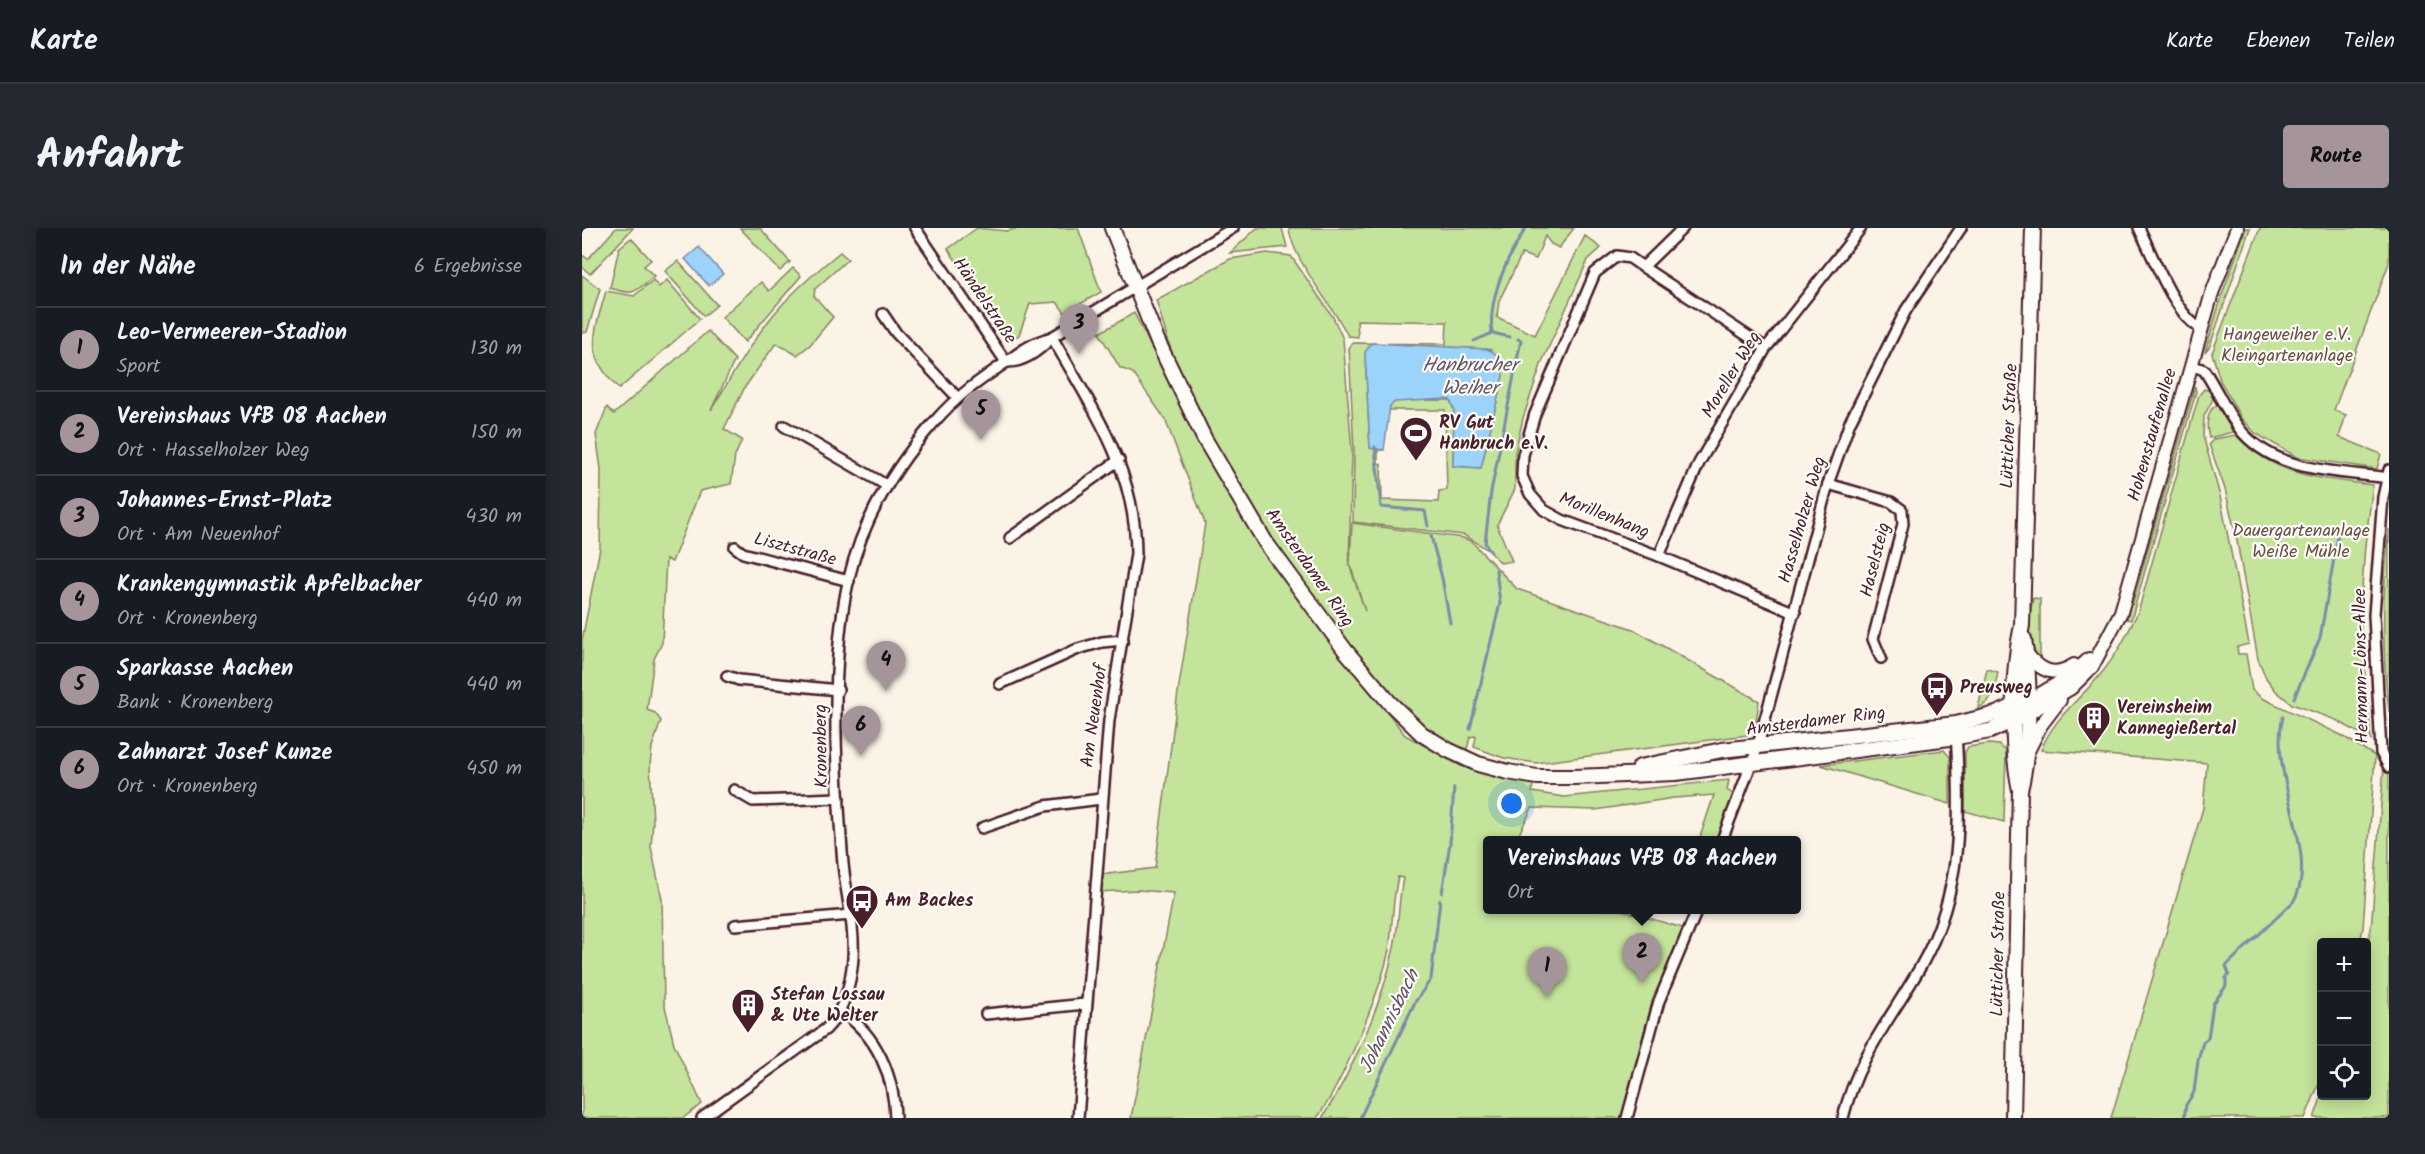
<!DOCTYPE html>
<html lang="de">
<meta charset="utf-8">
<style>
:root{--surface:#171b24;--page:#242831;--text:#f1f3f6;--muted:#9ea1a6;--line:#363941;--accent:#a6949b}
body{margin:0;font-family:Kalam,sans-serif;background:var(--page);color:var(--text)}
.controls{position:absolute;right:18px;bottom:18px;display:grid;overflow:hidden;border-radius:6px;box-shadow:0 3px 15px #0003}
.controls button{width:54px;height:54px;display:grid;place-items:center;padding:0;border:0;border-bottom:2px solid var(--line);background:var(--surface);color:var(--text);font:30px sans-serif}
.you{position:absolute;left:930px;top:576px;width:21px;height:21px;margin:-15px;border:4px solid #fff;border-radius:50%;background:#1a73e8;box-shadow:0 0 0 9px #1a73e833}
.badge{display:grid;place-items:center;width:39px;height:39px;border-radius:50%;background:var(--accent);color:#111;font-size:20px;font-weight:700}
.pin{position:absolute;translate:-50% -50px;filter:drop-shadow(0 2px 3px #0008)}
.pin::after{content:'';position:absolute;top:32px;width:21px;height:18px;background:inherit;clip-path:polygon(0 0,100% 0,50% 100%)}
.popup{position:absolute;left:901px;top:608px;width:318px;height:78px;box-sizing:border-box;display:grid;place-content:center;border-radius:6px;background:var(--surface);filter:drop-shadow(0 2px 4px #0005);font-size:20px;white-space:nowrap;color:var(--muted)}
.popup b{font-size:22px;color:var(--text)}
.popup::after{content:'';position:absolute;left:50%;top:100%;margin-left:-12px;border:12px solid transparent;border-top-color:var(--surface)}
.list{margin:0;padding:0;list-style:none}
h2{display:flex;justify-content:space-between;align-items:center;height:78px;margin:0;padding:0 24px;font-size:26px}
h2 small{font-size:20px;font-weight:400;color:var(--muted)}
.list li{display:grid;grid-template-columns:39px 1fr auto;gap:18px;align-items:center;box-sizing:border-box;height:84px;padding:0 24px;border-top:2px solid var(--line)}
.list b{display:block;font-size:22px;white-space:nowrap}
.list p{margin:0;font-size:20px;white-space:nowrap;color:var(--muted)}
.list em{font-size:20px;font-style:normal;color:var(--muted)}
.icon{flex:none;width:33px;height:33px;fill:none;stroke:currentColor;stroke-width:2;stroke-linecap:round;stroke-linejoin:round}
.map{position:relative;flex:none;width:1807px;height:890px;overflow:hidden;border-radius:6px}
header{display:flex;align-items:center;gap:36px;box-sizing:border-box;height:84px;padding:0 30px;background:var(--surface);border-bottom:2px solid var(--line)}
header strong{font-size:28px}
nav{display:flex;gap:33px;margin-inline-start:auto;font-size:21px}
.intro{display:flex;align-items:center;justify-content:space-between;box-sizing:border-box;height:144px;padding:0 36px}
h1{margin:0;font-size:42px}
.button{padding:15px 27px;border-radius:6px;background:var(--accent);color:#111;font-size:21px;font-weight:700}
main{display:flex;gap:36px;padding:0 36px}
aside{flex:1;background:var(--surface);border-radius:6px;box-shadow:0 3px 15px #0003}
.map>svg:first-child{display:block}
.green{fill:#c4e39b;stroke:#878163;stroke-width:1.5;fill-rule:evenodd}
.water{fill:#9cd3fb;stroke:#7b8ba8;stroke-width:1.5}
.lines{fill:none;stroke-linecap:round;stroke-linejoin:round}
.stream{stroke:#7b8ba8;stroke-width:3}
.street-casing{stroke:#4a1f2b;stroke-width:14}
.secondary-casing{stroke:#4a1f2b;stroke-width:16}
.primary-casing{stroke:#4a1f2b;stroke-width:18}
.street{stroke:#fdfcf7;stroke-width:9}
.secondary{stroke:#fdfcf7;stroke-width:12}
.primary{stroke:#fdfcf7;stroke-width:14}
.labels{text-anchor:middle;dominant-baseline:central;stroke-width:4.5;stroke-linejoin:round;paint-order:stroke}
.street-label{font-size:18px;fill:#4a1f2b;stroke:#fdfcf7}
.park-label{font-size:18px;fill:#685047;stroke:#fdfcf7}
.poi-label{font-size:18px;font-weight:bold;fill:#4a1f2b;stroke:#fdfcf7;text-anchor:start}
.water-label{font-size:20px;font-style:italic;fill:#635569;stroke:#fdfcf7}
</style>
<header>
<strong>Karte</strong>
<nav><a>Karte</a><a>Ebenen</a><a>Teilen</a></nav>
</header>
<div class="intro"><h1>Anfahrt</h1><a class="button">Route</a></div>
<main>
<aside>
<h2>In der Nähe<small>6 Ergebnisse</small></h2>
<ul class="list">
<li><span class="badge">1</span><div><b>Leo-Vermeeren-Stadion</b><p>Sport</p></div><em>130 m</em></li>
<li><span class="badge">2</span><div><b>Vereinshaus VfB 08 Aachen</b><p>Ort · Hasselholzer Weg</p></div><em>150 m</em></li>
<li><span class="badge">3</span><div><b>Johannes-Ernst-Platz</b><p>Ort · Am Neuenhof</p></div><em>430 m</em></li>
<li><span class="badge">4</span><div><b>Krankengymnastik Apfelbacher</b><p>Ort · Kronenberg</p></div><em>440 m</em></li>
<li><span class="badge">5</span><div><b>Sparkasse Aachen</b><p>Bank · Kronenberg</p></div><em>440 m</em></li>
<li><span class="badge">6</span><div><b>Zahnarzt Josef Kunze</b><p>Ort · Kronenberg</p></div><em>450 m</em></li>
</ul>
</aside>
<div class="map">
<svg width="1807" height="890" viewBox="0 0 1807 890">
<rect width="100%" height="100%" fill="#faf3e6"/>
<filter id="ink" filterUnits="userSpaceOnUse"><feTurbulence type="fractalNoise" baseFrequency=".0167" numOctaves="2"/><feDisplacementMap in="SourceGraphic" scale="12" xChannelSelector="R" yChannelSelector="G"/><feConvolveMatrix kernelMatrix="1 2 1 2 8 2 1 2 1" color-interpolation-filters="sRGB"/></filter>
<g filter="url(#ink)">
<g class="green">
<polygon points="34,0 51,0 8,46 0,39 0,27 6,31"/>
<polygon points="158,0 178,0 208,34 198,43"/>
<polygon points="395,0 425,3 438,0 496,0 519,64 483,85 475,74 448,76 437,107 428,112 366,21"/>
<polygon points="675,0 700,0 705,19 648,25"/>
<path d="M707 0H992L977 20 969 16 963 8 954 31 940 26 917 73 915 89 953 107 1003 8 1019 20 1006 32 960 134 941 190 933 225V261L915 297 930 333 919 335 905 321 882 307 771 294 772 223 767 120 771 115 864 116 865 94 775 92 776 109 766 108C751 77 710 32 707 0ZM790 115 904 121 909 122 921 148 899 240 871 238 872 182 868 172H815L808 178 807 182H863L865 262 857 263 856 274 800 272 799 236 796 235V222H802L788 220 783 125Z"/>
<polygon points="1664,0 1668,0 1628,118 1623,124 1640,67"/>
<polygon points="1678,0 1807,0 1807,35 1752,182 1764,187 1757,209 1799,226 1795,241 1715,229 1673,205 1659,190 1638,152 1630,125"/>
<path d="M49 10 69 32 62 38 72 48C52 65 53 68 28 60L37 20Z"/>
<path d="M258 24 266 31 233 61 232 68 251 89 228 117 215 127 194 115 163 159 142 201 160 212 153 228 149 256 118 263 90 334 84 331 80 415 72 431 65 482 73 485 79 493 70 519 68 537 71 593 69 619 80 671 82 774 92 816 120 876 101 890H0V412L18 320 19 241 14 206 25 179 32 186 126 103 153 132 129 182C151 147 171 109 199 78 217 58 237 41 258 24Z"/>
<path d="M685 25 709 28 751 89 761 111 770 223 767 336 783 383 768 336 770 295 881 310 889 313 935 361 1051 401 1177 473 1174 494 1165 507 954 535 922 530 892 519 894 508 888 509 884 525C821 491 785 440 743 384 686 307 632 227 595 138 586 117 581 94 574 72L648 31Z"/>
<polygon points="96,33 135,77 122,88 83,43"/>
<polygon points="211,40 219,48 163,114 140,89 179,54 187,63"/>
<polygon points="0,47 18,61 5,104 0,105"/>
<path d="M71 52 77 59 85 52 118 91 37 161C1 126 12 106 24 63L52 68Z"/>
<path d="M552 85 615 209 771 439 823 507 879 538 909 548 951 555 950 564 982 569 1147 552 1145 562 1151 566 1150 571 1134 612H1117L1132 567 1092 570 1013 582 950 580 934 612H906V682H1039L1101 700 1064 796 1041 890H740C769 846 800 775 811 724 817 700 816 674 821 650L816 649C810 673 811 697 807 721 799 763 760 856 735 890H549L592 665 556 662 515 664 518 647 573 640 596 464 623 295 583 191 551 145 538 140 517 105Z"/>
<polygon points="1613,158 1614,164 1549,392 1545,391 1548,376 1550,377"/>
<path d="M1622 161 1628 163 1631 171 1622 188 1621 208 1638 268 1667 416 1655 419 1656 426H1664L1670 462 1680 470 1759 507 1793 528 1781 700 1778 714H1740L1739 851 1723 890H1529L1621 580 1625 535 1459 522C1470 494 1490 478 1510 456 1531 434 1545 409 1557 381L1617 167Z"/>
<path d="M1635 177 1651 204 1627 210C1624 199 1624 182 1635 177Z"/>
<path d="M1654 207C1695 249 1735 250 1791 257L1783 317 1778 390 1789 512 1754 492 1710 476 1694 463 1684 450 1676 431 1655 313 1643 261 1627 216 1632 211Z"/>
<path d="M1807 301V484C1800 424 1800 362 1807 301Z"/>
<path d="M1451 370 1458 371V435C1442 409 1446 397 1451 370Z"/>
<path d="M1405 441 1416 444C1413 458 1412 474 1396 480Z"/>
<polygon points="1407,516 1417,517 1424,523 1422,594 1383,583 1383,524 1386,519"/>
<polygon points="1362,522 1368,529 1368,576 1239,537"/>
<polygon points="1802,539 1807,544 1807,890 1732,890 1740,868 1784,868 1785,717 1789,701"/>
</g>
<g class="water">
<polygon points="117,19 141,46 127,58 103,31"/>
<path d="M790 115 904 121C918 125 920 134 921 148L899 240 871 238 872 182 868 172 864 171 813 174 808 178 802 222 788 220 783 124Z"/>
</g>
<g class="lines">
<g class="stream">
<path d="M928 109 910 105C906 68 925 30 944 0"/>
<polyline points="892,113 910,105"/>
<polyline points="793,219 799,279 843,283 846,298"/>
<polyline points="849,308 860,350 868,395"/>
<polyline points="909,324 903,315 909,264 939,112 936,111"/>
<polyline points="1712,470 1738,410 1757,302 1776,301"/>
<polyline points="888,501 918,375 914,342"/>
<polyline points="860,665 868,615 872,560"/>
<polyline points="778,890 833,774 849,751 858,672"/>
<path d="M1602 890 1604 877 1612 864 1616 832 1621 814 1626 810 1631 776 1644 758V750L1647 746 1644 738 1711 674C1740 629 1685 546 1701 489"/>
</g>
<g class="street-casing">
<g id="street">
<polyline points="333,0 424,134"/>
<polyline points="1101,0 1061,39 1048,30 1035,28 1013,45 953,186 941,227 940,248 948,266 962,282 980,292 1077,328 1213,385"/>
<path d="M1557 0C1570 26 1594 90 1620 101"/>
<polyline points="1061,39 1184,120"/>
<polyline points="301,86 314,105 375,169"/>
<path d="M470 109C511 182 554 240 554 326L527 492 496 890"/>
<path d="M424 134C442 135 458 122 470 109L651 0"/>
<path d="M1609 137 1622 142C1635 161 1645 187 1661 205 1697 245 1757 243 1807 250"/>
<polyline points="202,198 304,257"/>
<polyline points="1807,242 1801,269 1792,387 1799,525 1807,539"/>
<polyline points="1246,256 1309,274 1320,282 1321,296 1291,411 1299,430"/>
<polyline points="428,310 537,232"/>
<polyline points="153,319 161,325 267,353"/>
<polyline points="1077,328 1117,235 1184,120 1279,0"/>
<polyline points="145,448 157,452 256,462"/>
<polyline points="418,456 496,421 520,414 541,412"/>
<polyline points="152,562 171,573 257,570"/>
<polyline points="400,600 463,578 519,571"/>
<polyline points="1140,612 1175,521 1246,256 1268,194 1324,82 1379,0"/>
<polyline points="153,697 269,687"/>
<path d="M258 783C295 806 312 848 313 890"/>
<polyline points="404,786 503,776"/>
<path d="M120 890 244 801C262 783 269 755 271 730 273 698 264 667 261 636 254 547 247 437 267 350 281 290 313 238 354 192 375 168 397 153 423 135 439 123 451 114 470 109"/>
<polyline points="1045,890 1077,773 1115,682"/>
<path d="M1261 890C1276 827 1310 790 1340 736 1381 663 1379 586 1374 504"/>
</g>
</g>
<g class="secondary-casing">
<g id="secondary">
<path d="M1444 425C1459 443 1471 450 1492 437"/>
<polyline points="1445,474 1488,448 1507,431"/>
<polyline points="1445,486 1489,460 1510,439 1539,384 1630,65 1655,0"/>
<polyline points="1445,525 1459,497 1478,472"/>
</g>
</g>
<g class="primary-casing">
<g id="primary">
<polyline points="530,0 575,112 622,210 684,315 763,422 807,474 840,506 866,522 896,536 926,544 955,549 992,549 1094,545 1375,509 1408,503 1445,486"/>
<polyline points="1058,539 1140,522 1374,496 1414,486 1440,475"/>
<path d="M1438 562C1428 516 1430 443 1440 397L1451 0"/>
<path d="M1431 890 1438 562C1448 523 1449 451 1442 411"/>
</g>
</g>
<use href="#street" class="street"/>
<use href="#secondary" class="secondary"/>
<use href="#primary" class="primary"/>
</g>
</g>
<defs>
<g id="stadium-pin" transform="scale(1.725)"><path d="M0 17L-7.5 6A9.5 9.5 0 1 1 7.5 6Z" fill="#4a1f2b" stroke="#fdfcf7"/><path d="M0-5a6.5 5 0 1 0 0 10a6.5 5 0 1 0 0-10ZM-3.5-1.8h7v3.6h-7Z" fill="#fff"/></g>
<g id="bus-pin" transform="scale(1.725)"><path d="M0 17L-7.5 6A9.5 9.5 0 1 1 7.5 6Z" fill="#4a1f2b" stroke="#fdfcf7"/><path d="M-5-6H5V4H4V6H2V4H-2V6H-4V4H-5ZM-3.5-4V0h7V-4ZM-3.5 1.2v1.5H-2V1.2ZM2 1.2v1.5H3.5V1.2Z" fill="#fff"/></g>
<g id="building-pin" transform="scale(1.725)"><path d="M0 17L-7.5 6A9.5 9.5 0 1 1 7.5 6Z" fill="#4a1f2b" stroke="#fdfcf7"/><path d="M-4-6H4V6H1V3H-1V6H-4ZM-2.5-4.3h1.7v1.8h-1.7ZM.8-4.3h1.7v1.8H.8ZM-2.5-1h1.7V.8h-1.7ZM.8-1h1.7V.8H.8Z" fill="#fff"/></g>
</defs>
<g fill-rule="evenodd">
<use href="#stadium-pin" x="834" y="205"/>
<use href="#bus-pin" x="1355" y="460"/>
<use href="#building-pin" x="1512" y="490"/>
<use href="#bus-pin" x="280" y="673"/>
<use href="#building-pin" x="166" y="777"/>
</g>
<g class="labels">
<g class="street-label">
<text transform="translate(402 73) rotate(56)">Händelstraße</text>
<text transform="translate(1150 147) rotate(-59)">Moreller Weg</text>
<text transform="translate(1428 198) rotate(-88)">Lütticher Straße</text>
<text transform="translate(1571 207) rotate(-74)">Hohenstaufenallee</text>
<text transform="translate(1022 288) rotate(22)">Morillenhang</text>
<text transform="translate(1221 292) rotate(-74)">Hasselholzer Weg</text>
<text transform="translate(213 322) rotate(15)">Lisztstraße</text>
<text transform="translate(1294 332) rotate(-76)">Haselsteig</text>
<text transform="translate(727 340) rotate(55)">Amsterdamer Ring</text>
<text transform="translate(1780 438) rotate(-91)">Hermann-Löns-Allee</text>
<text transform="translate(513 488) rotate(-82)">Am Neuenhof</text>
<text transform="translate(1234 494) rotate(-7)">Amsterdamer Ring</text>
<text transform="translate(240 518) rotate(-91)">Kronenberg</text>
<text transform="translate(1417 726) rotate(-89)">Lütticher Straße</text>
</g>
<g class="park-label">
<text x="1705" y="107">Hangeweiher e.V.<tspan x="1705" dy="21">Kleingartenanlage</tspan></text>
<text x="1719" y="303">Dauergartenanlage<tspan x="1719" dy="21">Weiße Mühle</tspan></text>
</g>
<g class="poi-label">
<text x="857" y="195">RV Gut<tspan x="857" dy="21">Hanbruch e.V.</tspan></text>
<text x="1378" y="460">Preusweg</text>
<text x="1535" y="480">Vereinsheim<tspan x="1535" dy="21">Kannegießertal</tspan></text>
<text x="303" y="673">Am Backes</text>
<text x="189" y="767">Stefan Lossau<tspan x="189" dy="21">&amp; Ute Welter</tspan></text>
</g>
<g class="water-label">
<text x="888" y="138">Hanbrucher<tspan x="888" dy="23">Weiher</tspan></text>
<text transform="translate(808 794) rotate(-64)">Johannisbach</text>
</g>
</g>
</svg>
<div class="controls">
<button>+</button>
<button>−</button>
<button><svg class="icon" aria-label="locate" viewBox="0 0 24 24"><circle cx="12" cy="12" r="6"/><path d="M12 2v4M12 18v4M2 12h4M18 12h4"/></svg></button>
</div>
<div class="you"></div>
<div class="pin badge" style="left:965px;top:769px">1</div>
<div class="pin badge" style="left:1060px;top:755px">2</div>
<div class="popup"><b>Vereinshaus VfB 08 Aachen</b>Ort</div>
<div class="pin badge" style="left:497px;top:126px">3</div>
<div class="pin badge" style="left:304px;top:463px">4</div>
<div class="pin badge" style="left:399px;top:212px">5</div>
<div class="pin badge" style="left:279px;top:528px">6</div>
</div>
</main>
